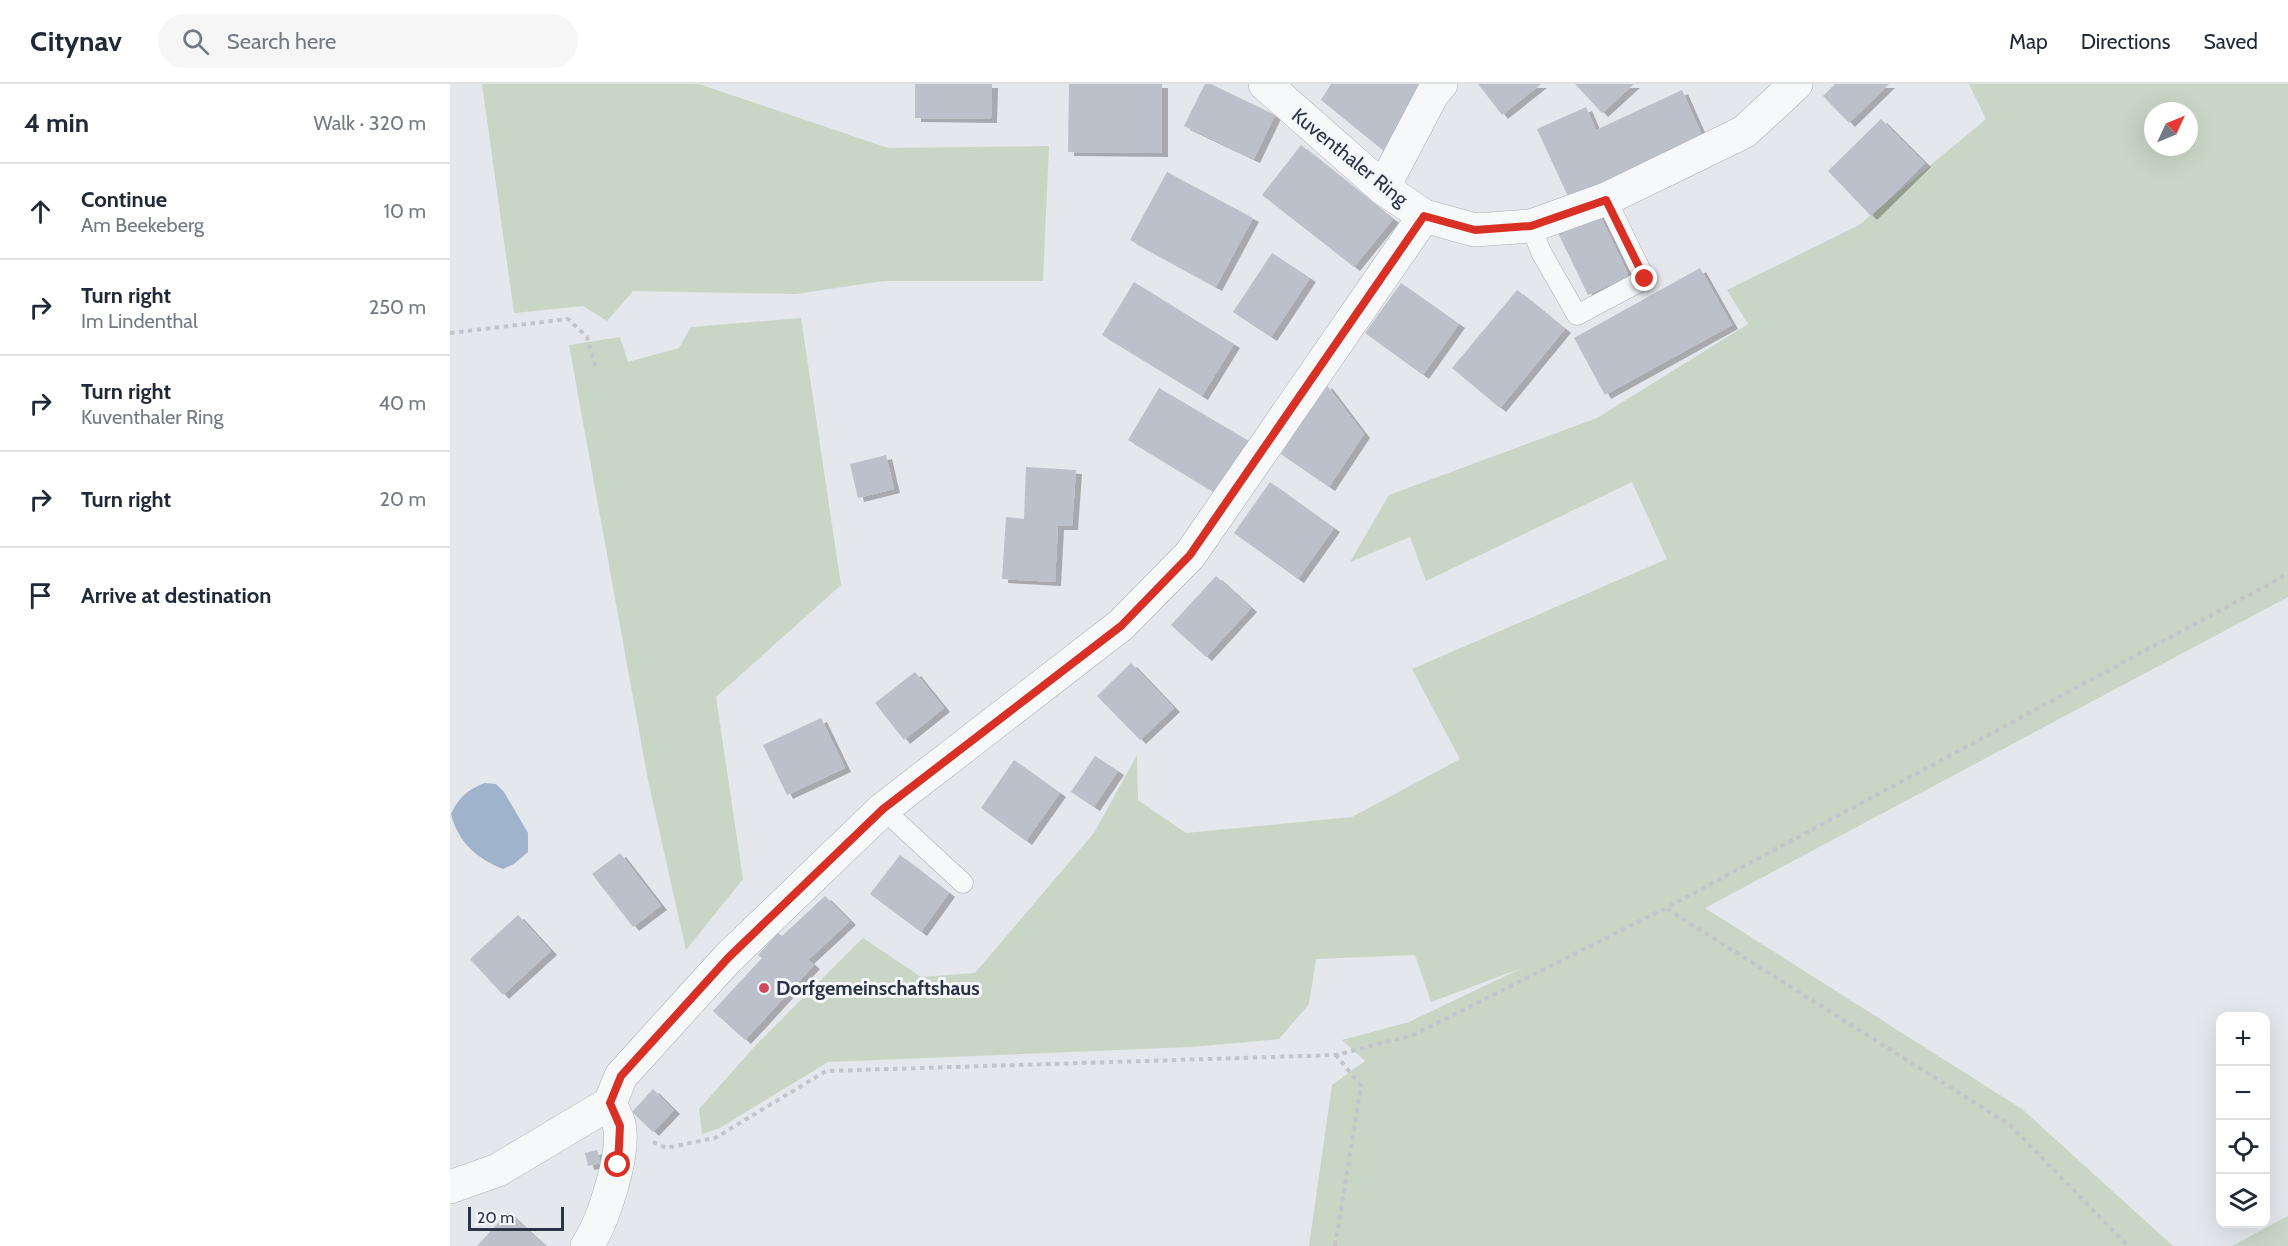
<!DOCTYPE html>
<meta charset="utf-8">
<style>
:root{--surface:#fff;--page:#f6f6f7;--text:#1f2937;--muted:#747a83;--line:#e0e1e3}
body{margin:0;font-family:Cabin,sans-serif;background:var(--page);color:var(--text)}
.controls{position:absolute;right:18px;bottom:18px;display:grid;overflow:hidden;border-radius:12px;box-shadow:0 6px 24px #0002}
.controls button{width:54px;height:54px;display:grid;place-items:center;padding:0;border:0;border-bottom:2px solid var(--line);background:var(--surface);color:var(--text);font:30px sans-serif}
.compass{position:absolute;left:1694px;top:18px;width:54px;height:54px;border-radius:50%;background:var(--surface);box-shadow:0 6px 24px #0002;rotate:46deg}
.scale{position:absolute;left:18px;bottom:15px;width:96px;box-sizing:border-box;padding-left:6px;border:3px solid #2b3445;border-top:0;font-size:16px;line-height:21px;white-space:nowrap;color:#2b3445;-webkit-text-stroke:4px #f4f6f9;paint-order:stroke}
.stop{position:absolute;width:18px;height:18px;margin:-14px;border:4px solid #d93025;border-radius:50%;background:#fff}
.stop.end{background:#d93025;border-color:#fff;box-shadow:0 2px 6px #0008}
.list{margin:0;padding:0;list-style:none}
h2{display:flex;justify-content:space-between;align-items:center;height:78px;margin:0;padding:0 24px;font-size:26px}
h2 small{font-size:20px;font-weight:400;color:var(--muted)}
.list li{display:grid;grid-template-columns:39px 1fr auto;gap:18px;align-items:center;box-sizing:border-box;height:96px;padding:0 24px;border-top:2px solid var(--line)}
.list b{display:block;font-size:22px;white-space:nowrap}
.list p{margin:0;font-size:20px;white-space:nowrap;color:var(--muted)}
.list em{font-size:20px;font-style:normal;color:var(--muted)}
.icon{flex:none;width:33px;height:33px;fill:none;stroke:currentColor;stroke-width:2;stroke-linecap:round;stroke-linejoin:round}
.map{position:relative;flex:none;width:1838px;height:1162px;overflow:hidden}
header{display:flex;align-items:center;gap:36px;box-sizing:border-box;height:84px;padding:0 30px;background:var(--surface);border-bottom:2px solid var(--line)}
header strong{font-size:28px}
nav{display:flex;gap:33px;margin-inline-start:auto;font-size:21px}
.search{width:420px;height:54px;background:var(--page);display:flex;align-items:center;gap:15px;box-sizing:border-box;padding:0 21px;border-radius:33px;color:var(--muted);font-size:22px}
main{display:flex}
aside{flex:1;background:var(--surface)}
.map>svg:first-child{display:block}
.green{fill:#c9d6c5;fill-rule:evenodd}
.water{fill:#9fb4cc}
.building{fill:#bbc0ca;filter:url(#shadow)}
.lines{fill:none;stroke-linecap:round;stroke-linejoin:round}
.lane-casing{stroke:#a9aeb7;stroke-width:21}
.street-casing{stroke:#a9aeb7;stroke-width:34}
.path{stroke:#c2c5cb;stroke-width:4;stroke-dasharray:4.5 4.5;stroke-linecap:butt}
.lane{stroke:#f7f8fa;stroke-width:20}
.street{stroke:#f7f8fa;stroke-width:33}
.route{stroke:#d93025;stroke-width:8}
.poi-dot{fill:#d1495b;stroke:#f4f6f9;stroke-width:2}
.labels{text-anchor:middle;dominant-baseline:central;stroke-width:6;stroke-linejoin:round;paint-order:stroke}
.street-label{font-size:20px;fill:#2b3445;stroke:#f4f6f9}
.poi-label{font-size:20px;font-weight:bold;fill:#2b3445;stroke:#f4f6f9;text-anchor:start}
</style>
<header>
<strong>Citynav</strong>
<div class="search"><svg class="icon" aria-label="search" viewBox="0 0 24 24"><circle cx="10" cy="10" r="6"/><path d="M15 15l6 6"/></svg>Search here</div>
<nav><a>Map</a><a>Directions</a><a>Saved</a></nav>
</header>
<main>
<aside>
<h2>4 min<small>Walk · 320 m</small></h2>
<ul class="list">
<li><svg class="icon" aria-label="ahead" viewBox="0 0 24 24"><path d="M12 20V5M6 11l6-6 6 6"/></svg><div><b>Continue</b><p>Am Beekeberg</p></div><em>10 m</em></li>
<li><svg class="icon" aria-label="right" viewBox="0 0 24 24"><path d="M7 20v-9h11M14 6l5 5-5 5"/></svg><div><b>Turn right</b><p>Im Lindenthal</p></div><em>250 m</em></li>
<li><svg class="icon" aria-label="right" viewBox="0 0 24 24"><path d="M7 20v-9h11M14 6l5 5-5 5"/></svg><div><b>Turn right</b><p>Kuventhaler Ring</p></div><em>40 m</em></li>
<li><svg class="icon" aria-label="right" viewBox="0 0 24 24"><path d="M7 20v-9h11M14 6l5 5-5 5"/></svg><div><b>Turn right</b></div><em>20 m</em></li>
<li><svg class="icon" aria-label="arrive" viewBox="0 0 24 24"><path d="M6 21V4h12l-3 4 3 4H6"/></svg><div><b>Arrive at destination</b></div></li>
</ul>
</aside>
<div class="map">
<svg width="1838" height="1162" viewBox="0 0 1838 1162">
<defs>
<filter id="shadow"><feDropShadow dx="6" dy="4" stdDeviation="0" flood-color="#0004"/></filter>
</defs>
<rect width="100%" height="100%" fill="#e4e7ec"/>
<g class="green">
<polygon points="32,0 249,0 438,64 599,62 593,197 433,197 346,210 183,207 157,237 133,222 64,229"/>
<path d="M1519 0H1838V513L1255 824 1572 1025 1723 1162H859L882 1001 915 977 892 956 959 938 1072 884 981 918 965 871 866 875 859 920 829 955 741 963 378 978 270 1044 252 1050 249 1025 306 961 413 854 471 893 525 889 644 749 687 671 688 716 736 749 902 733 1010 675 962 585 1217 475 1182 398 976 497 960 453 900 478 939 411 1147 334 1298 240 1277 206 1409 141 1536 35ZM1703 27H1739V63H1703Z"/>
<polygon points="351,234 391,501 266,613 293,795 236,866 198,696 119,261 170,253 178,278 229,264 241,243"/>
<polygon points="1838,1132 1838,1162 1782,1162"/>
</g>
<path class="water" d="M35 699 46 700 54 708 78 749V768L64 780 53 785C26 774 8 758 1 730 10 712 17 706 35 699Z"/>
<g class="building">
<polygon points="465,0 542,0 541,35 465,34"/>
<polygon points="619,0 712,0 712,69 618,68"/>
<polygon points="755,0 761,0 825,31 804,75 734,42"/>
<polygon points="881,0 978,0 935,68 871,16"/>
<polygon points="1028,0 1091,0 1052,31"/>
<polygon points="1125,0 1184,0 1152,29"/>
<polygon points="1385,0 1439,0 1399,39 1373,12"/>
<polygon points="1232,6 1255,58 1121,119 1087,45 1136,23 1146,46"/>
<polygon points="1431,35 1475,79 1421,132 1378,87"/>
<polygon points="851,61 943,135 904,183 812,111"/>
<polygon points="717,88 803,134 766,203 680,156"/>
<polygon points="1148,127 1179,192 1138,211 1107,147"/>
<polygon points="822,169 860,194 821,253 783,228"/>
<polygon points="1250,184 1282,241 1155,311 1124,254"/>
<polygon points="684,198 784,260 752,312 652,251"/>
<polygon points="951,199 1009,240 973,291 915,249"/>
<polygon points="1067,206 1115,245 1050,324 1002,284"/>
<polygon points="876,300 914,350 879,403 831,370"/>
<polygon points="709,304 799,357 767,410 678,356"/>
<polygon points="436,371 444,405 408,414 400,380"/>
<polygon points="576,383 626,386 622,442 608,442 605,498 552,495 556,433 574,435"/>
<polygon points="820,398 884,444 848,495 784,449"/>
<polygon points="766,492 801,524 756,573 721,541"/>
<polygon points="681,579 724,624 690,656 647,612"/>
<polygon points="465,588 494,624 454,656 425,619"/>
<polygon points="371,634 395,684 337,711 313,661"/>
<polygon points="645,672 668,687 644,723 621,708"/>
<polygon points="564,676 610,709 576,757 531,724"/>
<polygon points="170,769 211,822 183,843 142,790"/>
<polygon points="450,771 499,809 471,848 420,810"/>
<polygon points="375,812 400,837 358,876 364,881 295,956 263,927 312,874 308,871 328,849 332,852"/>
<polygon points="68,831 101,867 53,911 20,875"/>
<polygon points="203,1005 224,1026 203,1048 182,1028"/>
<polygon points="147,1066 151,1079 138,1082 135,1069"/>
<polygon points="58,1128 95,1162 27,1162"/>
</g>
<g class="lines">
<g class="lane-casing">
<g id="lane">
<polyline points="1081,142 1091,168 1127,231 1195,195 1156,115"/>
<polyline points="433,725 513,799"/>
</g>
</g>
<g class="street-casing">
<g id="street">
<polyline points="815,0 933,104 974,132 1025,146 1081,142 1156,115 1294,48 1346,0"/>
<polyline points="933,104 983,9 991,0"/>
<polyline points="160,1019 171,992 278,874 433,725 671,541 740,471 974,132"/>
<polyline points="0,1103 48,1086 160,1019"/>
<path d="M137 1162C153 1138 176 1069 169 1040 167 1033 163 1026 160 1019"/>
</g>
</g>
<g class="path">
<polyline points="0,249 118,235 137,253 145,282"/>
<polyline points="1217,825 1560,1041 1678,1162"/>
<polyline points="203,1058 216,1064 265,1054 376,987 886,971 963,951 1216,824 1838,490"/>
<polyline points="885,1162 911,1002 886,971"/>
</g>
<use href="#lane" class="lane"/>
<use href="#street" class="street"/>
</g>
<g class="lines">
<polyline class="route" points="168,1081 170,1042 160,1019 171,992 278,874 433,725 671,542 740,471 974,132 1025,146 1081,142 1156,116 1195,195"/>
</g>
<circle class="poi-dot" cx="314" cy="904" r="6"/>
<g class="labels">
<g class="street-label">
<text transform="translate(900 73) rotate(39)">Kuventhaler Ring</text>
</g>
<g class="poi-label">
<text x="326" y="904">Dorfgemeinschaftshaus</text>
</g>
</g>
</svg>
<div class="controls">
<button>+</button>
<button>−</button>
<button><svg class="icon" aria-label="locate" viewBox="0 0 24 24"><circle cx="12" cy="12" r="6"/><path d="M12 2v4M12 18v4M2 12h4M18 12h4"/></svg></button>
<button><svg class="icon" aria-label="layers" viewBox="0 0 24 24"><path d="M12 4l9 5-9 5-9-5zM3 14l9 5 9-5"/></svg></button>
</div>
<svg class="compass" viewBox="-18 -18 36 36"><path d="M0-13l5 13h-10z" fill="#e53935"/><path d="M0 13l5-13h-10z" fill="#747a83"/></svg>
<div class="scale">20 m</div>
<div class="stop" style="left:168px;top:1081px"></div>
<div class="stop end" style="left:1195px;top:195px"></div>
</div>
</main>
